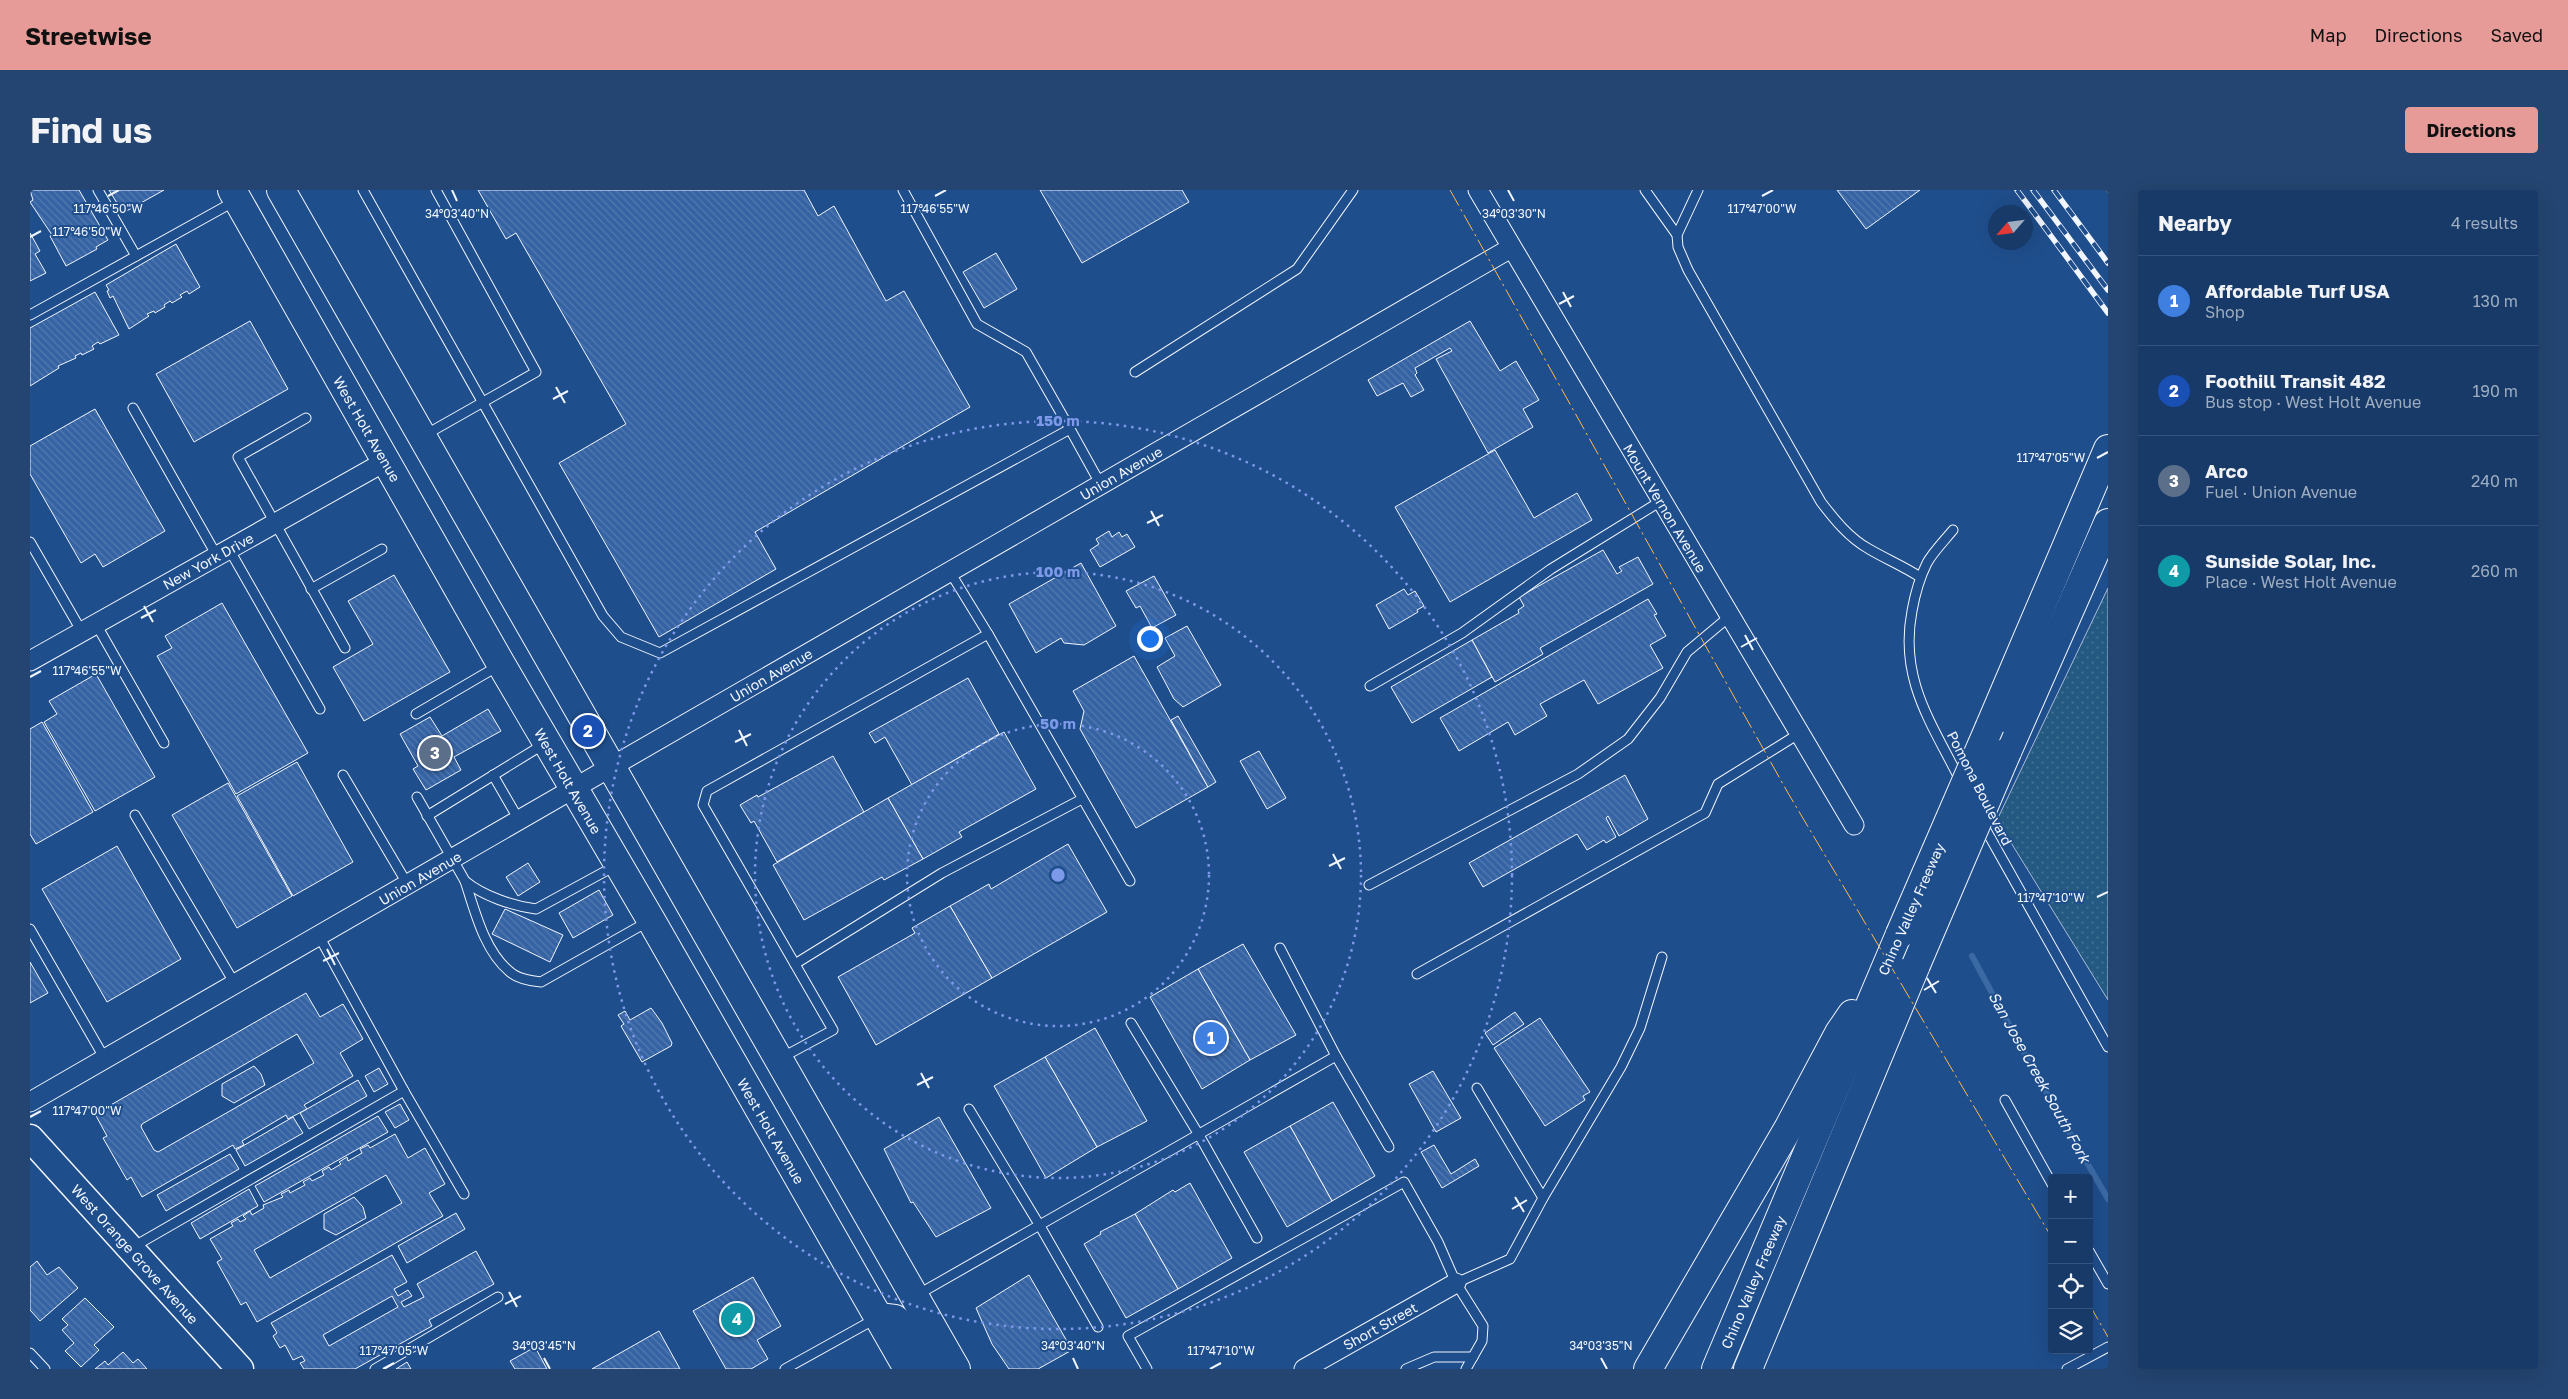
<!DOCTYPE html>
<meta charset="utf-8">
<style>
:root{--surface:#173a69;--page:#244571;--text:#f1f3f6;--muted:#9eadc0;--line:#36547d;--accent:#e69b98}
body{margin:0;font-family:"Golos Text",sans-serif;background:var(--page);color:var(--text)}
.controls{position:absolute;right:15px;bottom:15px;display:grid;overflow:hidden;border-radius:5px;box-shadow:0 5px 20px #0002}
.controls button{width:45px;height:45px;display:grid;place-items:center;padding:0;border:0;border-bottom:1px solid var(--line);background:var(--surface);color:var(--text);font:25px sans-serif}
.compass{position:absolute;left:1958px;top:15px;width:45px;height:45px;border-radius:50%;background:var(--surface);box-shadow:0 5px 20px #0002;rotate:242deg}
.you{position:absolute;left:1119px;top:448px;width:18px;height:18px;margin:-12px;border:4px solid #fff;border-radius:50%;background:#1a73e8;box-shadow:0 0 0 8px #1a73e833}
.badge{display:grid;place-items:center;width:32px;height:32px;border-radius:50%;background:var(--accent);color:#fff;font-size:16px;font-weight:700}
.pin{position:absolute;translate:-50% -50%;border:2px solid #fff;box-shadow:0 1px 5px #0006}
.list{margin:0;padding:0;list-style:none}
h2{display:flex;justify-content:space-between;align-items:center;height:65px;margin:0;padding:0 20px;font-size:21px}
h2 small{font-size:16px;font-weight:400;color:var(--muted)}
.list li{display:grid;grid-template-columns:32px 1fr auto;gap:15px;align-items:center;box-sizing:border-box;height:90px;padding:0 20px;border-top:1px solid var(--line)}
.list b{display:block;font-size:19px;white-space:nowrap}
.list p{margin:0;font-size:16px;white-space:nowrap;color:var(--muted)}
.list em{font-size:16px;font-style:normal;color:var(--muted)}
.icon{flex:none;width:28px;height:28px;fill:none;stroke:currentColor;stroke-width:2;stroke-linecap:round;stroke-linejoin:round}
.map{position:relative;flex:none;width:2078px;height:1179px;overflow:hidden;border-radius:5px}
header{display:flex;align-items:center;gap:30px;box-sizing:border-box;height:70px;padding:0 25px;background:var(--accent);color:#111}
header strong{font-size:24px}
nav{display:flex;gap:28px;margin-inline-start:auto;font-size:18px}
.intro{display:flex;align-items:center;justify-content:space-between;box-sizing:border-box;height:120px;padding:0 30px}
h1{margin:0;font-size:35px}
.button{padding:12px 22px;border-radius:5px;background:var(--accent);color:#111;font-size:18px;font-weight:700}
main{display:flex;gap:30px;padding:0 30px}
aside{flex:1;background:var(--surface);border-radius:5px;box-shadow:0 5px 20px #0002}
.map>svg:first-child{display:block}
.grass{fill:url(#grass-dots);stroke:#a8bbd7}
.lines{fill:none;stroke-linecap:round;stroke-linejoin:round}
.stream{stroke:#3b69a3;stroke-width:6}
.building{fill:url(#building-back-hatch);stroke:#f2f6ff;fill-rule:evenodd}
.lane-casing{stroke:#f2f6ff;stroke-width:11}
.street-casing{stroke:#f2f6ff;stroke-width:21}
.secondary-casing{stroke:#f2f6ff;stroke-width:29}
.primary-casing{stroke:#f2f6ff;stroke-width:30}
.highway-casing{stroke:#f2f6ff;stroke-width:30}
.lane{stroke:#1f4e8c;stroke-width:9}
.street{stroke:#1f4e8c;stroke-width:19}
.secondary{stroke:#1f4e8c;stroke-width:26}
.primary{stroke:#1f4e8c;stroke-width:28}
.highway{stroke:#1f4e8c;stroke-width:28}
.rail-casing{stroke:#f2f6ff;stroke-width:5.5}
.rail{stroke:#1f4e8c;stroke-width:4;stroke-dasharray:11;stroke-linecap:butt}
.highway-bridge-casing{stroke:#f2f6ff;stroke-width:30;stroke-linecap:butt}
.highway-bridge{stroke:#1f4e8c;stroke-width:28}
.power{stroke:#ffb74d;stroke-width:1;stroke-dasharray:18 4 2.5 4;stroke-linecap:butt}
.ticks{fill:none;stroke:#f2f6ff;stroke-width:2}
.ring{fill:none;stroke:#7d9aea;stroke-width:2.5;stroke-dasharray:2.5 5}
.labels{text-anchor:middle;dominant-baseline:central;stroke-width:4;stroke-linejoin:round;paint-order:stroke}
.street-label{font-size:14px;fill:#f2f6ff;stroke:#1f4e8c}
.water-label{font-size:15px;font-style:italic;fill:#f2f6ff;stroke:#1f4e8c}
.ticks-label{font-size:12px;text-anchor:middle;fill:#f2f6ff;stroke:#1f4e8c;stroke-width:4;stroke-linejoin:round;paint-order:stroke}
.centre{fill:#7d9aea;stroke:#1f4e8c;stroke-width:2.5}
.ring-label{font-size:15px;text-anchor:middle;font-weight:bold;fill:#7d9aea;stroke:#1f4e8c;stroke-width:4;stroke-linejoin:round;paint-order:stroke}
</style>
<header>
<strong>Streetwise</strong>
<nav><a>Map</a><a>Directions</a><a>Saved</a></nav>
</header>
<div class="intro"><h1>Find us</h1><a class="button">Directions</a></div>
<main>
<div class="map">
<svg width="2078" height="1179" viewBox="0 0 2078 1179">
<defs>
<pattern id="grass-dots" width="8" height="8" patternUnits="userSpaceOnUse" patternTransform="scale(1.25)"><rect width="8" height="8" fill="#245a82"/><path d="M2 2h.1M6 6h.1" fill="none" stroke="#447295" stroke-width="1.8" stroke-linecap="round"/></pattern>
<pattern id="building-back-hatch" width="6" height="6" patternUnits="userSpaceOnUse" patternTransform="scale(1.25)"><rect width="6" height="6" fill="#3563a3"/><path d="M-1 5l2 2M0 0l6 6M5-1l2 2" fill="none" stroke="#537ab1"/></pattern>
</defs>
<rect width="100%" height="100%" fill="#1f4e8c"/>
<polygon class="grass" points="2078,398 2078,810 1967,630"/>
<g class="lines">
<polyline class="stream" points="1942,766 2004,881 2078,1009"/>
</g>
<g class="building">
<polygon points="0,0 49,0 78,50 66,57 67,59 36,76 20,46 22,45 0,12 3,10"/>
<polygon points="79,0 134,0 93,23"/>
<polygon points="448,0 774,0 788,26 804,16 856,111 874,101 940,217 725,342 746,379 629,447 529,273 596,234 486,43 476,49"/>
<polygon points="1010,0 1152,0 1159,12 1052,73"/>
<polygon points="1807,0 1890,0 1836,39"/>
<polygon points="0,43 10,61 5,64 16,83 0,91"/>
<polygon points="146,54 170,97 159,104 157,101 150,105 152,107 142,113 140,111 134,115 135,117 125,123 124,121 117,124 119,126 99,139 83,106 80,108 77,101 79,100 76,95"/>
<polygon points="966,63 987,99 954,118 933,82"/>
<polygon points="65,102 89,145 70,154 68,152 62,156 64,159 52,165 51,163 45,166 46,168 28,176 29,178 0,196 0,138"/>
<polygon points="220,131 258,199 164,252 126,184"/>
<polygon points="1440,131 1470,181 1486,171 1509,210 1493,219 1503,237 1458,263 1406,169 1422,161 1420,158 1385,178 1387,183 1385,185 1394,200 1381,207 1373,193 1347,206 1338,190"/>
<polygon points="65,219 135,341 73,377 65,364 51,373 0,284 0,256"/>
<polygon points="1465,260 1504,328 1547,303 1562,330 1420,412 1365,317"/>
<polygon points="1079,341 1082,347 1089,342 1092,347 1097,344 1105,357 1070,377 1060,360 1069,354 1066,349"/>
<polygon points="1573,360 1587,384 1592,381 1589,377 1608,367 1623,394 1510,458 1513,464 1465,492 1442,450 1489,423 1488,420 1494,416 1489,407"/>
<polygon points="1051,373 1086,436 1054,455 1034,453 1031,448 1006,463 979,414"/>
<polygon points="364,385 420,482 334,531 303,477 343,454 318,411"/>
<polygon points="1124,386 1146,425 1122,438 1110,416 1106,418 1096,401"/>
<polygon points="1374,399 1378,405 1385,401 1394,416 1387,420 1388,422 1359,439 1346,415"/>
<polygon points="1618,409 1627,424 1624,425 1636,446 1620,455 1633,478 1568,514 1554,490 1510,514 1517,526 1485,545 1478,532 1429,561 1410,528"/>
<polygon points="192,413 278,563 206,604 127,466 142,458 135,446"/>
<polygon points="1157,436 1191,495 1153,517 1144,509 1127,477 1145,466 1135,448"/>
<polygon points="1442,450 1462,487 1382,533 1361,497"/>
<polygon points="1104,466 1178,597 1106,638 1050,539 1054,521 1043,501"/>
<polygon points="66,484 125,587 65,621 14,532 27,524 19,511"/>
<polygon points="938,488 969,544 882,595 855,547 845,553 839,543"/>
<polygon points="458,519 471,541 424,567 431,580 396,600 383,579 388,576 370,544 400,527 412,546"/>
<polygon points="1148,526 1186,592 1178,597 1141,530"/>
<polygon points="12,532 63,622 6,654 0,644 0,539"/>
<polygon points="974,542 1006,599 929,642 932,647 893,669 858,608"/>
<polygon points="1229,561 1256,608 1237,619 1210,571"/>
<polygon points="803,566 834,622 747,672 724,631 721,633 710,615 727,605 728,607"/>
<polygon points="267,572 323,672 263,706 207,606"/>
<polygon points="1595,585 1618,629 1589,646 1578,626 1576,628 1586,647 1576,653 1574,650 1557,660 1547,644 1453,697 1439,673"/>
<polygon points="198,593 262,706 207,738 142,625"/>
<polygon points="858,608 893,669 854,690 852,687 774,730 743,675"/>
<polygon points="1038,654 1077,722 962,788 920,716 959,694 961,699"/>
<polygon points="87,656 151,769 77,812 12,699"/>
<polygon points="498,673 510,692 488,706 476,687"/>
<polygon points="569,700 583,725 543,748 529,723"/>
<polygon points="920,716 962,788 846,855 808,787 885,743 882,738"/>
<polygon points="475,719 533,745 520,772 462,744"/>
<polygon points="1213,754 1266,845 1220,870 1168,779"/>
<polygon points="0,772 18,803 0,813"/>
<polygon points="1168,779 1220,870 1172,899 1120,807"/>
<path d="M276 803 290 827 313 814 333 849 310 863 323 886 274 915 277 919 258 929 256 925 212 951 214 955 205 959 203 955 112 1007 101 987 97 990 73 948 77 946 65 924ZM267 844 284 873 128 962 124 960 111 937 112 934Z"/>
<polygon points="621,818 632,833 642,853 641,856 612,872 591,836 594,834 588,825 595,821 600,830"/>
<polygon points="1485,822 1494,834 1463,855 1455,843"/>
<polygon points="1510,828 1560,902 1553,906 1555,910 1515,936 1464,858"/>
<polygon points="1065,838 1117,931 1067,957 1015,867"/>
<polygon points="1015,867 1067,957 1016,988 964,896"/>
<polygon points="224,876 231,884 235,895 204,913 192,906 192,894"/>
<polygon points="349,878 358,894 344,902 335,886"/>
<polygon points="1403,881 1431,928 1406,942 1379,894"/>
<polygon points="328,890 337,906 279,939 270,923"/>
<polygon points="1303,912 1345,986 1302,1011 1260,936"/>
<polygon points="370,914 379,930 365,938 355,922"/>
<polygon points="348,926 358,942 234,1012 225,996"/>
<polygon points="263,927 273,943 215,976 206,960"/>
<polygon points="909,927 961,1018 906,1047 883,1012 881,1013 854,959"/>
<polygon points="1260,936 1302,1011 1257,1037 1214,962"/>
<path d="M365 944 378 968 395 958 415 994 399 1003 413 1026 227 1132 216 1112 211 1115 187 1072 192 1069 180 1049 203 1036 201 1033 208 1029 210 1032 216 1029 213 1026 220 1021 222 1025 234 1018 233 1015 253 1007 251 1004 259 1000 260 1003 275 995 273 992 280 988 282 991 294 985 292 981 299 977 301 980 311 974 309 972 317 967 318 971 332 963 330 959 338 955 340 958ZM356 985 372 1013 240 1088 224 1060Z"/>
<polygon points="1404,955 1421,984 1445,969 1449,976 1412,998 1391,962"/>
<polygon points="200,964 209,979 136,1021 127,1005"/>
<polygon points="1160,993 1202,1068 1148,1099 1105,1024 1143,1000 1145,1002"/>
<polygon points="219,999 228,1016 170,1049 161,1033"/>
<polygon points="324,1007 333,1017 336,1028 306,1045 294,1039 294,1024"/>
<polygon points="426,1023 435,1039 377,1073 368,1056"/>
<polygon points="1105,1024 1148,1099 1096,1128 1054,1054 1071,1044 1070,1042"/>
<path d="M446 1061 464 1094 399 1130 402 1136 325 1179H274L270 1173 275 1171 272 1166 263 1170 255 1155 250 1158 243 1146 247 1143 241 1133 362 1065 377 1092 364 1099 368 1106 378 1100 382 1106 371 1112 374 1117 394 1107 387 1094ZM362 1106 368 1117 299 1156 293 1145Z"/>
<polygon points="7,1071 17,1085 29,1077 48,1098 10,1131 0,1120 0,1077"/>
<polygon points="999,1085 1042,1160 1008,1179 979,1179 962,1154 946,1118"/>
<polygon points="723,1087 751,1136 727,1150 738,1169 721,1179 696,1179 663,1121"/>
<polygon points="55,1108 84,1137 64,1155 69,1160 51,1177 35,1161 44,1153 32,1140 38,1135 32,1129"/>
<polygon points="629,1141 650,1179 562,1179"/>
<polygon points="505,1157 517,1179 485,1179 480,1171"/>
<polygon points="93,1162 103,1173 108,1169 117,1179 65,1179 75,1171 78,1175"/>
<polygon points="377,1172 381,1179 366,1179"/>
</g>
<g class="lines">
<g class="lane-casing">
<g id="lane">
<polyline points="68,0 106,66"/>
<polyline points="333,0 573,426 591,447 630,463 1040,239 996,162 947,134 873,0"/>
<path d="M1615 0 1647 45 1648 57 1658 80 1791 312C1804 329 1819 348 1839 359 1856 369 1873 376 1890 387"/>
<polyline points="1647,45 1668,0"/>
<polyline points="0,125 205,11"/>
<polyline points="1105,182 1267,79 1323,0"/>
<polyline points="103,218 187,366"/>
<polyline points="276,228 208,267 315,458"/>
<polyline points="1040,239 1071,295"/>
<polyline points="395,245 506,182 406,0"/>
<path d="M1923 340C1914 351 1903 362 1897 373 1889 389 1885 404 1882 421 1869 489 1901 532 1930 590"/>
<polyline points="0,352 52,442"/>
<polyline points="199,359 290,519"/>
<polyline points="281,399 352,359"/>
<polyline points="66,434 134,553"/>
<polyline points="958,444 1100,691"/>
<polyline points="1340,496 1432,443 1521,379 1631,311"/>
<polyline points="386,524 468,476"/>
<polyline points="313,585 378,695"/>
<polyline points="463,585 489,630"/>
<path d="M387 607 435 691C453 706 483 716 506 719L585 676"/>
<polyline points="105,625 205,794"/>
<polyline points="397,626 514,554"/>
<polyline points="1952,633 2078,857"/>
<path d="M435 691C445 721 454 760 479 781 487 789 501 791 511 792L619 731"/>
<polyline points="1339,695 1548,584 1598,549 1630,508 1657,462 1700,426"/>
<polyline points="0,739 75,869"/>
<polyline points="289,746 374,901"/>
<polyline points="765,774 912,683 1052,609"/>
<polyline points="1387,784 1675,623 1688,594 1770,543"/>
<polyline points="1101,833 1169,945 1227,1048"/>
<polyline points="1306,866 1359,957"/>
<polyline points="751,868 803,840 673,615 677,601 958,444 920,382"/>
<polyline points="1975,910 2022,994"/>
<polyline points="939,919 1010,1036 1068,1137"/>
<polyline points="1513,1008 1591,877 1610,838 1632,767"/>
<polyline points="103,1057 374,901 434,1004"/>
<polyline points="2059,1061 2078,1094"/>
<polyline points="1426,1093 1480,1069 1513,1008 1447,898"/>
<polyline points="887,1105 1306,866 1250,758"/>
<polyline points="0,1163 15,1179"/>
<polyline points="345,1179 468,1107"/>
<polyline points="755,1179 845,1129"/>
<polyline points="1117,1179 1098,1146 1374,992 1408,1052 1426,1093 1453,1136 1452,1151 1436,1179"/>
<polyline points="1376,1179 1404,1167 1443,1167"/>
<polyline points="2037,1179 2078,1157"/>
</g>
</g>
<g class="street-casing">
<g id="street">
<polyline points="1448,0 1824,635"/>
<polyline points="0,471 356,271"/>
<polyline points="0,912 1481,58"/>
<polyline points="1274,1179 1426,1093"/>
</g>
</g>
<g class="secondary-casing">
<polyline id="secondary" points="0,948 210,1179"/>
</g>
<g class="primary-casing">
<g id="primary">
<polyline points="202,0 471,474 621,730 878,1179"/>
<polyline points="251,0 926,1179"/>
<polyline points="848,1127 865,1129 881,1142 902,1179"/>
</g>
</g>
<g class="highway-casing">
<g id="highway">
<polyline points="1960,536 2078,259"/>
<polyline points="1977,562 2078,333"/>
<polyline points="1618,1179 1759,937 1809,843 1822,824"/>
<polyline points="1686,1179 1870,744"/>
<polyline points="1718,1179 1886,775"/>
</g>
</g>
<use href="#lane" class="lane"/>
<use href="#street" class="street"/>
<use href="#secondary" class="secondary"/>
<use href="#primary" class="primary"/>
<use href="#highway" class="highway"/>
<g class="rail-casing">
<g id="rail">
<polyline points="1987,0 2078,123"/>
<polyline points="2003,0 2078,100"/>
<polyline points="2024,0 2078,73"/>
</g>
</g>
<use href="#rail" class="rail"/>
<g class="highway-bridge-casing">
<g id="highway-bridge">
<polyline points="1870,744 1960,536"/>
<polyline points="1886,775 1977,562"/>
</g>
</g>
<use href="#highway-bridge" class="highway-bridge"/>
<g class="power">
<polyline points="1420,0 1758,603 2022,1048"/>
<polyline points="2076,0 2078,3"/>
<polyline points="2059,1114 2078,1147"/>
</g>
</g>
<path class="ticks" d="M422 0 427 11M1478 0 1484 11M78 6 89 0M905 6 916 0M1732 6 1743 0M0 47 11 41M1533 102 1541 117M1529 114 1544 106M526 197 535 213M523 209 538 201M2067 268 2078 262M1121 321 1129 336M1117 333 1133 325M114 416 123 432M111 428 126 420M1715 445 1723 460M1711 457 1727 448M0 487 11 481M709 540 717 556M705 552 721 544M1303 664 1311 679M1299 676 1315 668M2067 707 2078 702M297 759 305 775M293 771 309 763M1897 788 1906 803M1894 800 1909 791M891 883 899 898M887 895 903 887M0 927 11 921M1485 1007 1494 1022M1482 1019 1497 1010M479 1102 487 1117M475 1114 491 1106M514 1168 520 1179M1043 1168 1048 1179M1571 1168 1577 1179M353 1179 364 1173M1180 1179 1191 1173"/>
<g class="ring">
<circle cx="1028" cy="685" r="151"/>
<circle cx="1028" cy="685" r="303"/>
<circle cx="1028" cy="685" r="454"/>
</g>
<g class="labels">
<g class="street-label">
<text transform="translate(337 239) rotate(60)">West Holt Avenue</text>
<text transform="translate(1091 283) rotate(-30)">Union Avenue</text>
<text transform="translate(1635 318) rotate(59)">Mount Vernon Avenue</text>
<text transform="translate(178 371) rotate(-29)">New York Drive</text>
<text transform="translate(741 485) rotate(-30)">Union Avenue</text>
<text transform="translate(538 591) rotate(60)">West Holt Avenue</text>
<text transform="translate(1950 598) rotate(63)">Pomona Boulevard</text>
<text transform="translate(390 688) rotate(-30)">Union Avenue</text>
<text transform="translate(1881 719) rotate(-66)">Chino Valley Freeway</text>
<text transform="translate(741 941) rotate(60)">West Holt Avenue</text>
<text transform="translate(105 1064) rotate(48)">West Orange Grove Avenue</text>
<text transform="translate(1723 1092) rotate(-67)">Chino Valley Freeway</text>
<text transform="translate(1350 1136) rotate(-29)">Short Street</text>
</g>
<g class="water-label">
<text transform="translate(2010 887) rotate(61)">San Jose Creek South Fork</text>
</g>
</g>
<g class="ticks-label">
<text x="78" y="23">117°46'50"W</text>
<text x="905" y="23">117°46'55"W</text>
<text x="1732" y="23">117°47'00"W</text>
<text x="427" y="28">34°03'40"N</text>
<text x="1484" y="28">34°03'30"N</text>
<text x="57" y="46">117°46'50"W</text>
<text x="2021" y="272">117°47'05"W</text>
<text x="57" y="485">117°46'55"W</text>
<text x="2021" y="712">117°47'10"W</text>
<text x="57" y="925">117°47'00"W</text>
<text x="514" y="1160">34°03'45"N</text>
<text x="1043" y="1160">34°03'40"N</text>
<text x="1571" y="1160">34°03'35"N</text>
<text x="364" y="1165">117°47'05"W</text>
<text x="1191" y="1165">117°47'10"W</text>
</g>
<circle cx="1028" cy="685" r="8" class="centre"/>
<g class="ring-label">
<text x="1028" y="236">150 m</text>
<text x="1028" y="387">100 m</text>
<text x="1028" y="539">50 m</text>
</g>
</svg>
<div class="controls">
<button>+</button>
<button>−</button>
<button><svg class="icon" aria-label="locate" viewBox="0 0 24 24"><circle cx="12" cy="12" r="6"/><path d="M12 2v4M12 18v4M2 12h4M18 12h4"/></svg></button>
<button><svg class="icon" aria-label="layers" viewBox="0 0 24 24"><path d="M12 4l9 5-9 5-9-5zM3 14l9 5 9-5"/></svg></button>
</div>
<svg class="compass" viewBox="-18 -18 36 36"><path d="M0-13l5 13h-10z" fill="#e53935"/><path d="M0 13l5-13h-10z" fill="#9eadc0"/></svg>
<div class="you"></div>
<div class="pin badge" style="left:1181px;top:848px;background:#3f7fe0">1</div>
<div class="pin badge" style="left:558px;top:541px;background:#1a4fb4">2</div>
<div class="pin badge" style="left:405px;top:563px;background:#5c6f8a">3</div>
<div class="pin badge" style="left:707px;top:1129px;background:#0f9aa8">4</div>
</div>
<aside>
<h2>Nearby<small>4 results</small></h2>
<ul class="list">
<li><span class="badge" style="background:#3f7fe0">1</span><div><b>Affordable Turf USA</b><p>Shop</p></div><em>130 m</em></li>
<li><span class="badge" style="background:#1a4fb4">2</span><div><b>Foothill Transit 482</b><p>Bus stop · West Holt Avenue</p></div><em>190 m</em></li>
<li><span class="badge" style="background:#5c6f8a">3</span><div><b>Arco</b><p>Fuel · Union Avenue</p></div><em>240 m</em></li>
<li><span class="badge" style="background:#0f9aa8">4</span><div><b>Sunside Solar, Inc.</b><p>Place · West Holt Avenue</p></div><em>260 m</em></li>
</ul>
</aside>
</main>
